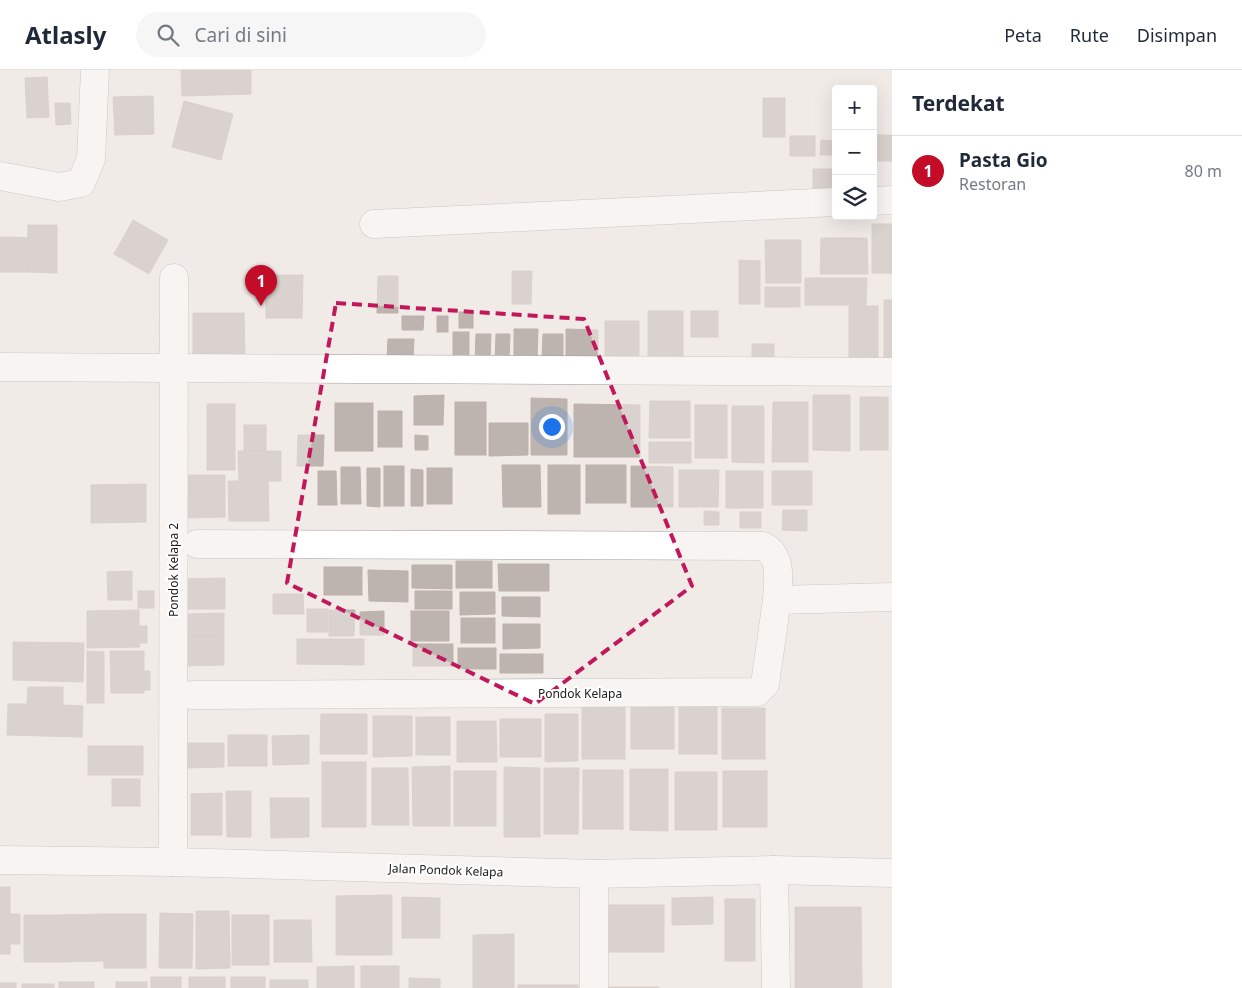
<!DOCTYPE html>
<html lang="id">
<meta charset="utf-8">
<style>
:root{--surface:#fff;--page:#f6f6f7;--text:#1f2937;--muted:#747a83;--line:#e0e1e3;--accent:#c30c28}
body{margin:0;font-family:"Noto Sans",sans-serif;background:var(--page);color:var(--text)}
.controls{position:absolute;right:15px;top:15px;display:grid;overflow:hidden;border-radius:5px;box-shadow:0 5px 20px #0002}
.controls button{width:45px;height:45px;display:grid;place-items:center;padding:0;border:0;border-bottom:1px solid var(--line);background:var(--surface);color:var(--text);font:25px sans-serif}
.you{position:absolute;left:551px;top:356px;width:18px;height:18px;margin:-12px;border:4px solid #fff;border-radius:50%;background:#1a73e8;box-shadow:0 0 0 8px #1a73e833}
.badge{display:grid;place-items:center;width:32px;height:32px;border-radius:50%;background:var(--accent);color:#fff;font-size:16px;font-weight:700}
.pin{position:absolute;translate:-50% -41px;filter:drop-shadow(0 1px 2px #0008)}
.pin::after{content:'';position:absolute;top:26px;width:18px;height:15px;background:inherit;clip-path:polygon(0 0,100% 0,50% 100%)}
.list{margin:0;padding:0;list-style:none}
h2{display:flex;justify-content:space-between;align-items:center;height:65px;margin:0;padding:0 20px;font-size:21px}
h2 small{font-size:16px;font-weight:400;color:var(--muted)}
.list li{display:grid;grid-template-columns:32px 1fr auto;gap:15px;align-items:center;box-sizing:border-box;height:70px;padding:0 20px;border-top:1px solid var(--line)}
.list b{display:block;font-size:19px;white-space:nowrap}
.list p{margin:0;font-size:16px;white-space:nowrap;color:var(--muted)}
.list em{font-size:16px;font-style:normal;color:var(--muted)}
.icon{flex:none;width:28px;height:28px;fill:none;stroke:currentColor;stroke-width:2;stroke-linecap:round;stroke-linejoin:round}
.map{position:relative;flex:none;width:892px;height:918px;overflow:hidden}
header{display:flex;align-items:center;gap:30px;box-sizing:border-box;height:70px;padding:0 25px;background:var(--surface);border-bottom:1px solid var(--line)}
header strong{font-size:24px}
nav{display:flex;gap:28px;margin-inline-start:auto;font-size:18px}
.search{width:350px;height:45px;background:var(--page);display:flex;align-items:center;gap:12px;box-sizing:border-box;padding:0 18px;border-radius:28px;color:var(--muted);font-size:19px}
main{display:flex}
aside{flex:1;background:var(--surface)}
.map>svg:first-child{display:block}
.building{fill:#bdb4b0;stroke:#c1b0aa}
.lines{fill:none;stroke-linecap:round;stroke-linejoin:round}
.minor-casing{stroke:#9d9d9d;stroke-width:29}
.minor{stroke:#fff;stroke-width:28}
.marked{fill:none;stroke:#c2185b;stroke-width:4;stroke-dasharray:10 6;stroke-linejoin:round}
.labels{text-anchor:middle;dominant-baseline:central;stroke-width:4;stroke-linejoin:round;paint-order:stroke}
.street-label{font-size:12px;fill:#202020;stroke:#fff}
</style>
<header>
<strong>Atlasly</strong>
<div class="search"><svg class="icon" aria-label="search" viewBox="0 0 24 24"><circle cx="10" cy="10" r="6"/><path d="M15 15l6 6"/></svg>Cari di sini</div>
<nav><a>Peta</a><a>Rute</a><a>Disimpan</a></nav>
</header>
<main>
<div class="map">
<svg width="892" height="918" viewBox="0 0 892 918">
<rect width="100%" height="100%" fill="#f0ebe7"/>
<g class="building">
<polygon points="181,0 251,0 251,24 182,26"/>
<polygon points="47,7 49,47 27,48 25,8"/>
<polygon points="153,26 154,64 115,65 113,27"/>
<rect x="763" y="28" width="22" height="39"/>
<polygon points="184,31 233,44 221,90 172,77"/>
<polygon points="55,33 70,33 71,54 56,55"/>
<rect x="873" y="65" width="19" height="26"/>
<rect x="790" y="66" width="25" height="20"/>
<polygon points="821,70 836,71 836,85 820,85"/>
<rect x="873" y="97" width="2" height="13"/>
<rect x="813" y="99" width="23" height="19"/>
<polygon points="133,150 168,170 149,204 114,184"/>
<rect x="872" y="154" width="20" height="49"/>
<polygon points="28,155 57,155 57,203 27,202"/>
<rect x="0" y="167" width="14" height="35"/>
<polygon points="14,167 28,168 27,202 14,202"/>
<polygon points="821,168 867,168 868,204 820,204"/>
<polygon points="765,170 801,170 801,213 766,213"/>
<polygon points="739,190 760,191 760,234 739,234"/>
<polygon points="512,201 532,201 531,234 512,234"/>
<polygon points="266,205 303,205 302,248 266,248"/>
<polygon points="378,206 398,206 398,243 377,243"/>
<polygon points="805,208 867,208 866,235 805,235"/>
<rect x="765" y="217" width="35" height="20"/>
<rect x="884" y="230" width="8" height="61"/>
<rect x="849" y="236" width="29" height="57"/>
<rect x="648" y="241" width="35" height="46"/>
<rect x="691" y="241" width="27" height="26"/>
<rect x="459" y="242" width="14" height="16"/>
<polygon points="193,243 244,243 245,289 193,289"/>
<polygon points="402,246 424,246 423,260 402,260"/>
<rect x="437" y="246" width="11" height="16"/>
<rect x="605" y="251" width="34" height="39"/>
<polygon points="514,259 538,259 537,289 514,289"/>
<polygon points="566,259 598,260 598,287 566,287"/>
<rect x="453" y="262" width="16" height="32"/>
<polygon points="476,264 491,264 490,291 475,290"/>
<polygon points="496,264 510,264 509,292 495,291"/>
<polygon points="543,264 563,264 563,289 542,289"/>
<polygon points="388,269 414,269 413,290 387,289"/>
<rect x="752" y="274" width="22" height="22"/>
<polygon points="444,325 443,355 414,355 414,326"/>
<polygon points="813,325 850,325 850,381 813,380"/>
<rect x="860" y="327" width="28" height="53"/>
<polygon points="531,328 567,329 567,385 531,385"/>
<polygon points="650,331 690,331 690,368 649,368"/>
<rect x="455" y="332" width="31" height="53"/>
<polygon points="773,332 808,332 808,392 772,392"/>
<rect x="335" y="333" width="38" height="48"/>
<rect x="207" y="334" width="28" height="66"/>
<polygon points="574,334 640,335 640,387 574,387"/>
<rect x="695" y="335" width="32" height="53"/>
<polygon points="732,336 764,336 764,393 732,392"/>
<rect x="378" y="341" width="24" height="36"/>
<polygon points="489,353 528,353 528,385 489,386"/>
<rect x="244" y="355" width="22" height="26"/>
<polygon points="298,365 324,365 323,396 297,396"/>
<polygon points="415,365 428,366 428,380 415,380"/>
<rect x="649" y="372" width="42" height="21"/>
<polygon points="238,381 281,381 281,411 239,411"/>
<polygon points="502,395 540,395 541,437 503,437"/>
<rect x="548" y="395" width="32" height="49"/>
<rect x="586" y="395" width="40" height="38"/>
<rect x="384" y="396" width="20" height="40"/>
<polygon points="631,396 673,397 673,437 631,437"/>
<polygon points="341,397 360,397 361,434 341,434"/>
<polygon points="367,398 380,398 380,437 367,436"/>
<rect x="427" y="398" width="25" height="36"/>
<polygon points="411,399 423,400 423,436 411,436"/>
<polygon points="679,400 719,400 718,437 679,437"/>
<polygon points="318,401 336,401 337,435 318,435"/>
<rect x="726" y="401" width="37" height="37"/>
<rect x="772" y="401" width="40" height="34"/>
<polygon points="188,405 225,405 225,447 188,448"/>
<polygon points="228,411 268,411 269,451 229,451"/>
<polygon points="146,414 146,452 91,453 91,415"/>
<polygon points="783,440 807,440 807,461 782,460"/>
<polygon points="704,441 719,442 719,455 704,455"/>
<rect x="740" y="442" width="21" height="16"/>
<rect x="456" y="491" width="36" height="27"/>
<polygon points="498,494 549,494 549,521 499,521"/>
<polygon points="412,495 452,495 452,519 412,518"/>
<rect x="324" y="497" width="38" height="28"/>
<polygon points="368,500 408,501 408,532 369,531"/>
<polygon points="132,501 132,530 108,530 107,502"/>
<polygon points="225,508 225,539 183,539 183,509"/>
<rect x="138" y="521" width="16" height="17"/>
<rect x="415" y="521" width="37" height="18"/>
<polygon points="460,522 495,522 495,544 460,545"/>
<polygon points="273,524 303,524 304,544 273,544"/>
<polygon points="502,527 540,527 540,547 502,546"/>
<rect x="307" y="539" width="21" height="23"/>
<polygon points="139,540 139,556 147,556 147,573 139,573 140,577 87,578 87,541"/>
<polygon points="329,540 355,540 354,566 329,566"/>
<polygon points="384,541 384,565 360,565 360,542"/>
<rect x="411" y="541" width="38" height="30"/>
<polygon points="224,543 224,566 188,566 187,544"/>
<rect x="461" y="548" width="34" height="25"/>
<polygon points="503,554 540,554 540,578 503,579"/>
<polygon points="182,566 224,566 224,595 183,596"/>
<polygon points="297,569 364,569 364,595 297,594"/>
<polygon points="13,572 84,573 83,612 13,610"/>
<rect x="413" y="574" width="40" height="22"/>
<rect x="458" y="578" width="38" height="21"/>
<polygon points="87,581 104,582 104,633 87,633"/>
<polygon points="110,581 144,581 144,601 150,601 150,620 144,620 144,623 111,623"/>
<rect x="500" y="584" width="43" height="19"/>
<polygon points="28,617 63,617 63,635 83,636 82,667 7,665 8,634 27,634"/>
<rect x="679" y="632" width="38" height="52"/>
<rect x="631" y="636" width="43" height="43"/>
<rect x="582" y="637" width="43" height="52"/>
<rect x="722" y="638" width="43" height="51"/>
<polygon points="321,644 367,644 367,684 320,684"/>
<polygon points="545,644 578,644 578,691 545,692"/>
<polygon points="373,646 412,646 412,686 373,687"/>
<rect x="416" y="647" width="34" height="38"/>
<rect x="500" y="649" width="41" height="38"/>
<polygon points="457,651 496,651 497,692 457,692"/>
<rect x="228" y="665" width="39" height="31"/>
<polygon points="309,665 309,694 273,695 272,666"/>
<polygon points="186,673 224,673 224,697 186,698"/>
<rect x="88" y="676" width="55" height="29"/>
<rect x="322" y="692" width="44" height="65"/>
<polygon points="450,696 450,756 413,756 412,697"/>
<polygon points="504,697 540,698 540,767 504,767"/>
<polygon points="372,698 408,698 409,755 372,755"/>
<polygon points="544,698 579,698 578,764 544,764"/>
<polygon points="630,699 668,699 668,761 630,760"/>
<rect x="583" y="700" width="40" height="59"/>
<rect x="454" y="701" width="42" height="55"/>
<rect x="723" y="701" width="44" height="56"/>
<rect x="675" y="702" width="42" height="58"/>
<rect x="112" y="709" width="28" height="27"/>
<polygon points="226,721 251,721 251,767 227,767"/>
<polygon points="222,723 222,765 191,765 191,724"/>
<polygon points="270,728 309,728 309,767 271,768"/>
<polygon points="0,817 10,817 10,844 20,844 20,874 10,874 10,884 0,884"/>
<polygon points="392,825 392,885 336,885 336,826"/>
<polygon points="402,827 440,828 440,868 402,868"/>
<polygon points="713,827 713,854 672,855 672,828"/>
<rect x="725" y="829" width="30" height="62"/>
<rect x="609" y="835" width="55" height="47"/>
<polygon points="795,837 861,837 862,918 795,918"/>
<polygon points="196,841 229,841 230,898 196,899"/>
<polygon points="160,843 193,844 192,898 159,898"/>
<polygon points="104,844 104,891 62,892 61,845"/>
<rect x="104" y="844" width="42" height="54"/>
<polygon points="24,845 61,845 62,892 24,892"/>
<rect x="232" y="845" width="37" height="50"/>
<polygon points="274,850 311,850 312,892 274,892"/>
<polygon points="514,864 514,918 473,918 473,865"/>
<polygon points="354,896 354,918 317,918 317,897"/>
<rect x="361" y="896" width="38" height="22"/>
<rect x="151" y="907" width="30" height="11"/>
<rect x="189" y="907" width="36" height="11"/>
<rect x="231" y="907" width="34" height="11"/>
<polygon points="409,908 440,909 440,918 409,918"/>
<rect x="270" y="910" width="38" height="8"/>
<rect x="59" y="912" width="35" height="6"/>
<rect x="116" y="912" width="31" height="6"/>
<rect x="0" y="913" width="16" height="5"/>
<rect x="22" y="914" width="32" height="4"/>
<rect x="518" y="915" width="60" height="3"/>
<rect x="609" y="917" width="50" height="1"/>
</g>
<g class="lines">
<g class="minor-casing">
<g id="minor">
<polyline points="0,106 59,117 81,113 91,89 95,0"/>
<polyline points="873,131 892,130"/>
<polyline points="374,154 836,132"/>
<polyline points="0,297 892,302"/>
<path d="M197 474 763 476C783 486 778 511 777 530"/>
<polyline points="192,625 757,622 765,614 777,530 892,527"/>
<polyline points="0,790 173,792 594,804 774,800 892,803"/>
<polyline points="173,792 174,208"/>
<polyline points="774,800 776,918"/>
<polyline points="594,918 594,804"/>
</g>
</g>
<use href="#minor" class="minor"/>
</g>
<path d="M0 0H892V918H0ZM336 233 584 249 692 516 535 634 287 513Z" fill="#f0ebe7" fill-opacity=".55" fill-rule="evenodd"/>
<path class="marked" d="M336 233 584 249 692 516 535 634 287 513Z"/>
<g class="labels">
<g class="street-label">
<text transform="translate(173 500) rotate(-90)">Pondok Kelapa 2</text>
<text x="580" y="623">Pondok Kelapa</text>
<text transform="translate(446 800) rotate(2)">Jalan Pondok Kelapa</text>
</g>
</g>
</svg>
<div class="controls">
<button>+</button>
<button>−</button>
<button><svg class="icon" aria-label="layers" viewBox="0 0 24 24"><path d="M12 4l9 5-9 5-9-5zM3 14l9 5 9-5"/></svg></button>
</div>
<div class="you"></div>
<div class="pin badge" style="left:261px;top:236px">1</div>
</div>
<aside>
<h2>Terdekat<small></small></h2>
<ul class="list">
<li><span class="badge">1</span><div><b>Pasta Gio</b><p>Restoran</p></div><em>80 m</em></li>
</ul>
</aside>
</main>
